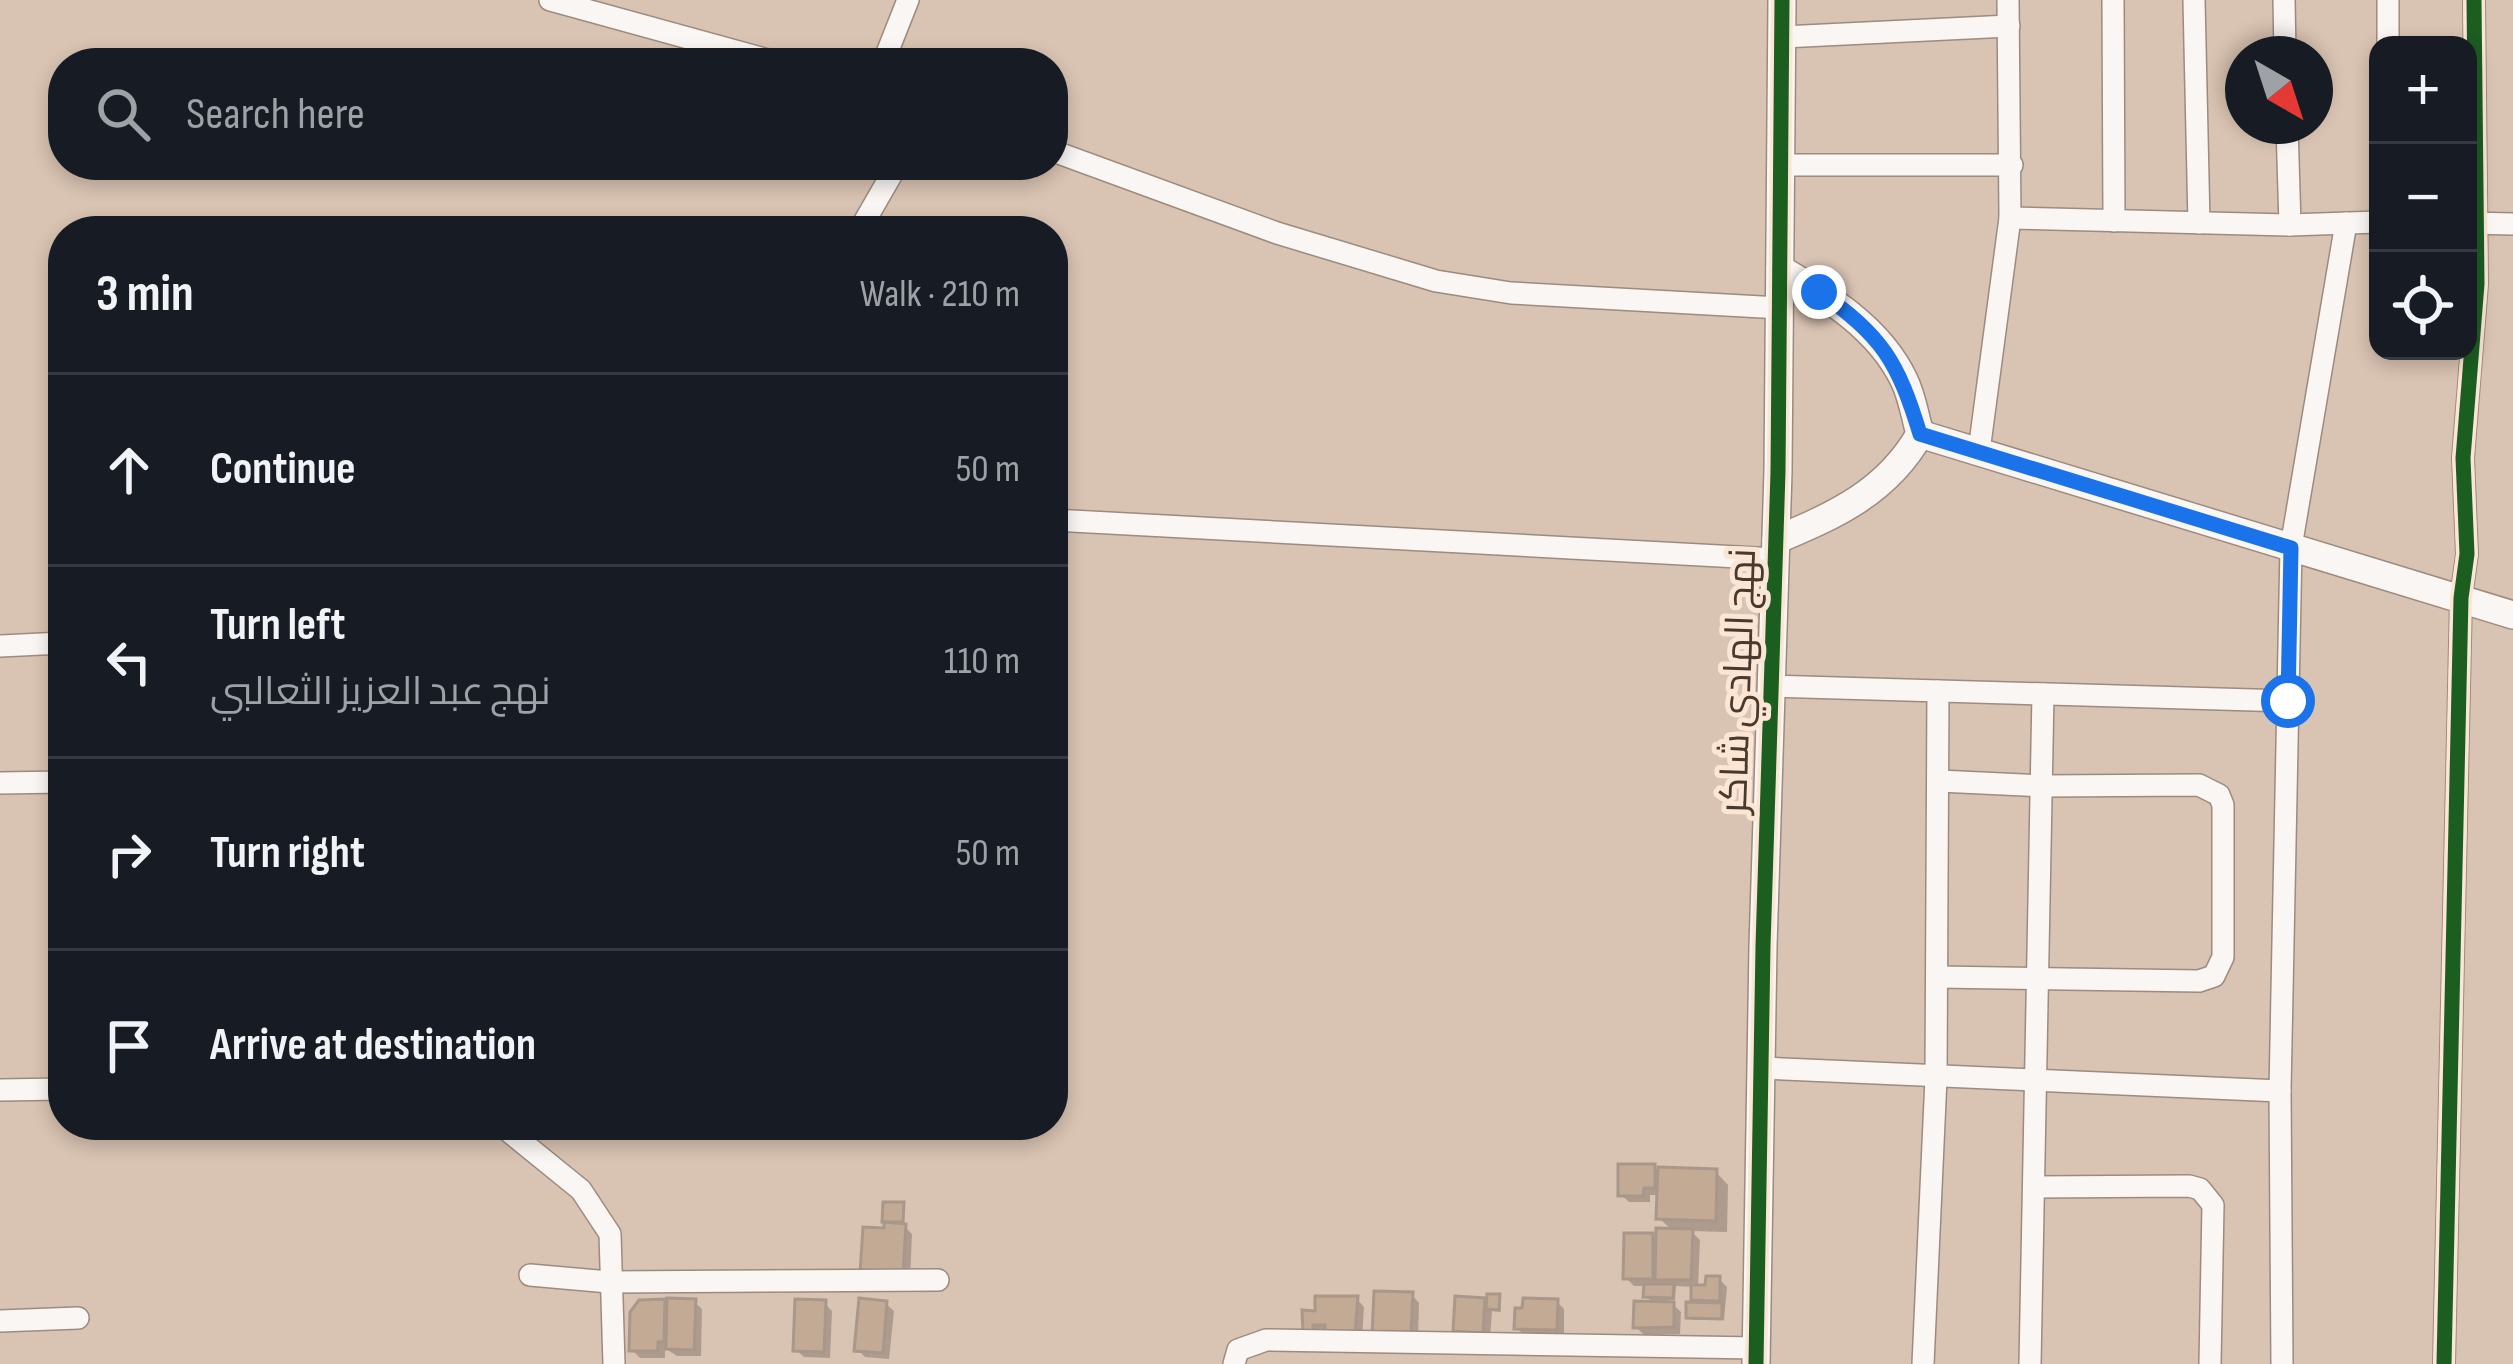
<!DOCTYPE html>
<meta charset="utf-8">
<style>
:root{--surface:#171b24;--page:#20242c;--text:#f1f3f6;--muted:#9ea1a6;--line:#363941}
body{margin:0;font-family:"Sofia Sans Condensed",Cairo,sans-serif;background:var(--page);color:var(--text)}
.controls{position:absolute;right:36px;top:36px;display:grid;overflow:hidden;border-radius:24px;box-shadow:0 6px 18px #0003}
.controls button{width:108px;height:108px;display:grid;place-items:center;padding:0;border:0;border-bottom:3px solid var(--line);background:var(--surface);color:var(--text);font:60px sans-serif}
.compass{position:absolute;left:2225px;top:36px;width:108px;height:108px;border-radius:50%;background:var(--surface);box-shadow:0 6px 18px #0003;rotate:141deg}
.stop{position:absolute;width:36px;height:36px;margin:-27px;border:9px solid #1a73e8;border-radius:50%;background:#fff}
.stop.end{background:#1a73e8;border-color:#fff;box-shadow:0 3px 12px #0008}
.list{margin:0;padding:0;list-style:none}
h2{display:flex;justify-content:space-between;align-items:center;height:156px;margin:0;padding:0 48px;font-size:51px}
h2 small{font-size:39px;font-weight:400;color:var(--muted)}
.list li{display:grid;grid-template-columns:78px 1fr auto;gap:36px;align-items:center;box-sizing:border-box;height:192px;padding:0 48px;border-top:3px solid var(--line)}
.list b{display:block;font-size:45px;white-space:nowrap}
.list p{margin:0;font-size:39px;white-space:nowrap;color:var(--muted)}
.list em{font-size:39px;font-style:normal;color:var(--muted)}
.icon{flex:none;width:66px;height:66px;fill:none;stroke:currentColor;stroke-width:2;stroke-linecap:round;stroke-linejoin:round}
.map{position:relative;flex:none;width:2513px;height:1364px;overflow:hidden}
.search{position:absolute;background:var(--surface);box-shadow:0 6px 18px #0003;left:48px;top:48px;width:1020px;height:132px;display:flex;align-items:center;gap:30px;box-sizing:border-box;padding:0 42px;border-radius:48px;color:var(--muted);font-size:45px}
.panel{position:absolute;background:var(--surface);box-shadow:0 6px 18px #0003;left:48px;top:216px;width:1020px;height:924px;border-radius:48px}
.map>svg:first-child{display:block}
.shadow{fill:#0003}
.building{fill:#c3aa95;stroke:#a9988a;stroke-width:3}
.lines{fill:none;stroke-linecap:round;stroke-linejoin:round}
.minor-casing{stroke:#9c8b7e;stroke-width:24}
.tertiary-casing{stroke:#9c8b7e;stroke-width:30}
.minor{stroke:#f9f6f3;stroke-width:21}
.tertiary{stroke:#f9f6f3;stroke-width:27}
.cycleway-casing{stroke:#fbe6d6;stroke-width:22}
.cycleway{stroke:#1b5e20;stroke-width:15}
.route{stroke:#1a73e8;stroke-width:15}
.labels{text-anchor:middle;dominant-baseline:central;stroke-width:10;stroke-linejoin:round;paint-order:stroke}
.street-label{font-size:39px;fill:#49392c;stroke:#fbe6d6}
</style>
<div class="map">
<svg width="2513" height="1364" viewBox="0 0 2513 1364">
<rect width="100%" height="100%" fill="#d9c3b2"/>
<g class="shadow">
<polygon points="1654,1168 1661,1175 1716,1172 1728,1185 1727,1232 1691,1231 1700,1240 1698,1288 1719,1279 1727,1287 1724,1320 1692,1320 1689,1317 1701,1306 1694,1299 1694,1287 1676,1286 1675,1300 1668,1300 1681,1312 1680,1334 1644,1335 1636,1327 1654,1304 1646,1296 1647,1286 1634,1286 1626,1278 1652,1236 1659,1243 1673,1231 1659,1218 1660,1195 1650,1195 1650,1202 1629,1202 1621,1195"/>
<polygon points="902,1205 905,1227 912,1234 910,1281 871,1279 892,1228 885,1221"/>
<polygon points="1376,1294 1412,1295 1419,1303 1418,1339 1382,1342"/>
<polygon points="1499,1297 1501,1312 1492,1311 1490,1339 1464,1338 1456,1330 1484,1301 1489,1306"/>
<polygon points="1357,1299 1364,1307 1362,1339 1305,1332 1318,1314"/>
<polygon points="663,1302 670,1308 694,1302 702,1309 701,1356 677,1356 665,1348 665,1358 640,1358 632,1350"/>
<polygon points="1557,1302 1564,1309 1564,1336 1525,1336 1517,1328"/>
<polygon points="824,1303 832,1311 830,1358 804,1357 796,1350"/>
<polygon points="886,1304 894,1311 889,1359 865,1357 857,1349"/>
</g>
<g class="building">
<polygon points="1618,1164 1655,1164 1655,1188 1644,1188 1643,1196 1618,1196"/>
<polygon points="1658,1167 1717,1169 1716,1221 1656,1219"/>
<polygon points="883,1202 904,1202 903,1222 882,1222"/>
<polygon points="884,1222 906,1224 903,1275 860,1273 863,1227 884,1228"/>
<polygon points="1656,1228 1693,1229 1691,1280 1655,1280"/>
<polygon points="1624,1233 1653,1233 1653,1279 1623,1279"/>
<polygon points="1706,1276 1720,1276 1720,1301 1691,1300 1691,1285 1705,1285"/>
<polygon points="1644,1284 1674,1284 1673,1298 1643,1297"/>
<polygon points="1374,1291 1413,1292 1411,1332 1388,1331 1387,1336 1372,1336"/>
<polygon points="1487,1294 1500,1294 1499,1310 1486,1309"/>
<polygon points="1315,1296 1358,1296 1355,1333 1325,1333 1325,1325 1313,1325 1313,1333 1303,1333 1302,1310 1315,1311"/>
<polygon points="1455,1296 1485,1298 1483,1333 1453,1331"/>
<polygon points="667,1298 696,1299 694,1350 666,1349"/>
<polygon points="859,1298 887,1301 883,1353 854,1351"/>
<polygon points="1523,1298 1558,1299 1557,1330 1514,1329 1515,1308 1522,1308"/>
<polygon points="665,1299 664,1342 658,1342 658,1351 629,1351 630,1312 639,1300"/>
<polygon points="795,1299 826,1300 824,1352 793,1351"/>
<polygon points="1634,1301 1674,1302 1674,1327 1633,1328"/>
<polygon points="1686,1302 1722,1303 1722,1319 1686,1318"/>
</g>
<g class="lines">
<g class="minor-casing">
<g id="minor">
<polyline points="550,0 779,63"/>
<polyline points="2113,0 2114,221"/>
<polyline points="2194,0 2199,223"/>
<polyline points="2284,0 2285,54"/>
<polyline points="2388,0 2388,45"/>
<polyline points="1783,37 2009,26"/>
<polyline points="883,63 908,0"/>
<polyline points="2287,126 2290,225"/>
<polyline points="1053,151 1277,233 1436,281 1511,293 1780,308"/>
<polyline points="1778,165 2012,165"/>
<polyline points="2010,218 2290,225 2378,222"/>
<polyline points="2468,223 2513,224"/>
<polyline points="859,231 897,165"/>
<polyline points="1979,451 2010,218 2008,0"/>
<polyline points="1053,520 1775,559"/>
<polyline points="0,646 63,643"/>
<polyline points="1771,686 2288,701"/>
<polyline points="0,783 63,782"/>
<polyline points="1937,977 2199,981 2214,976 2223,957 2223,805 2219,795 2199,785 2043,786 1939,781"/>
<polyline points="1761,1068 2280,1091"/>
<polyline points="0,1090 63,1089"/>
<polyline points="501,1125 581,1190 610,1234 614,1364"/>
<polyline points="2035,1187 2189,1186 2200,1189 2213,1205 2210,1364"/>
<polyline points="530,1275 609,1282 938,1280"/>
<polyline points="0,1321 78,1318"/>
<polyline points="1234,1364 1238,1350 1266,1340 1757,1348"/>
<polyline points="1923,1364 1936,1078 1938,691"/>
<polyline points="2030,1364 2043,694"/>
<polyline points="2282,1364 2280,1091 2291,547 2346,223"/>
<polyline points="2444,1364 2461,598 2467,554 2463,458 2477,284 2474,0"/>
</g>
</g>
<g class="tertiary-casing">
<g id="tertiary">
<polyline points="1920,434 2513,615"/>
<path d="M1776 540C1836 515 1887 492 1920 434 1915 416 1912 396 1904 380 1879 328 1828 297 1780 269"/>
<polyline points="1756,1364 1763,946 1778,472 1782,0"/>
</g>
</g>
<use href="#minor" class="minor"/>
<use href="#tertiary" class="tertiary"/>
<g class="cycleway-casing">
<g id="cycleway">
<polyline points="1756,1364 1763,946 1778,472 1782,0"/>
<polyline points="2444,1364 2461,598 2467,554 2463,458 2477,284 2474,0"/>
</g>
</g>
<use href="#cycleway" class="cycleway"/>
</g>
<g class="lines">
<path class="route" d="M1819 292C1882 335 1898 362 1920 434L2291 548 2288 701"/>
</g>
<g class="labels">
<g class="street-label">
<text transform="translate(1739 681) rotate(-88)">نهج الهادي شاكر</text>
</g>
</g>
</svg>
<div class="controls">
<button>+</button>
<button>−</button>
<button><svg class="icon" aria-label="locate" viewBox="0 0 24 24"><circle cx="12" cy="12" r="6"/><path d="M12 2v4M12 18v4M2 12h4M18 12h4"/></svg></button>
</div>
<svg class="compass" viewBox="-18 -18 36 36"><path d="M0-13l5 13h-10z" fill="#e53935"/><path d="M0 13l5-13h-10z" fill="#9ea1a6"/></svg>
<div class="stop" style="left:2288px;top:701px"></div>
<div class="stop end" style="left:1819px;top:292px"></div>
<div class="search"><svg class="icon" aria-label="search" viewBox="0 0 24 24"><circle cx="10" cy="10" r="6"/><path d="M15 15l6 6"/></svg>Search here</div>
<section class="panel">
<h2>3 min<small>Walk · 210 m</small></h2>
<ul class="list">
<li><svg class="icon" aria-label="ahead" viewBox="0 0 24 24"><path d="M12 20V5M6 11l6-6 6 6"/></svg><div><b>Continue</b></div><em>50 m</em></li>
<li><svg class="icon" aria-label="left" viewBox="0 0 24 24"><path d="M17 20v-9H6M10 6l-5 5 5 5"/></svg><div><b>Turn left</b><p>نهج عبد العزيز الثعالبي</p></div><em>110 m</em></li>
<li><svg class="icon" aria-label="right" viewBox="0 0 24 24"><path d="M7 20v-9h11M14 6l5 5-5 5"/></svg><div><b>Turn right</b></div><em>50 m</em></li>
<li><svg class="icon" aria-label="arrive" viewBox="0 0 24 24"><path d="M6 21V4h12l-3 4 3 4H6"/></svg><div><b>Arrive at destination</b></div></li>
</ul>
</section>
</div>
